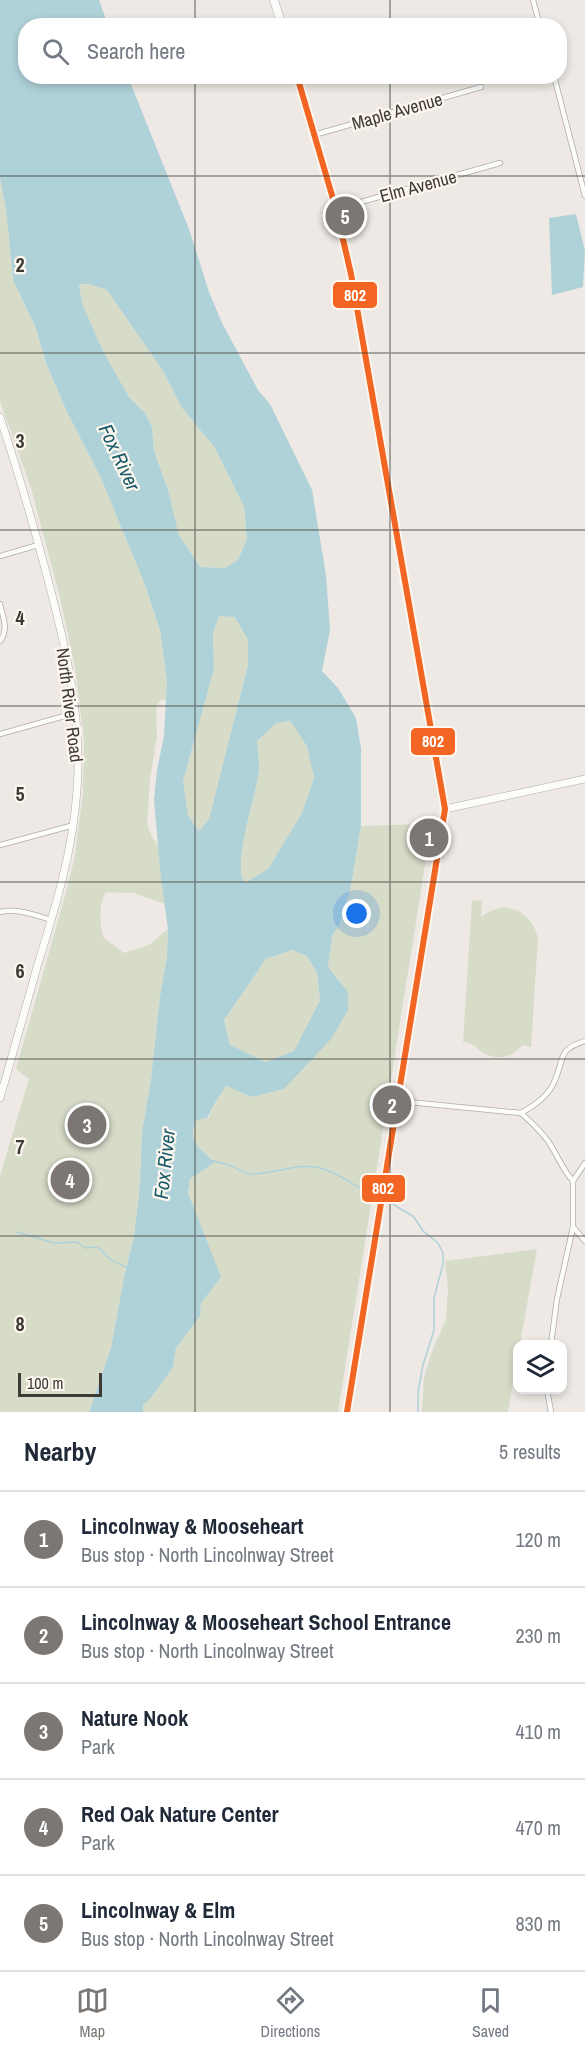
<!DOCTYPE html>
<meta charset="utf-8">
<style>
:root{--surface:#fff;--page:#f2f2f3;--text:#1f2937;--muted:#747a83;--line:#e0e1e3;--accent:#7c7773}
body{margin:0;font-family:"Archivo Narrow",sans-serif;background:var(--page);color:var(--text)}
.controls{position:absolute;right:18px;bottom:18px;display:grid;overflow:hidden;border-radius:12px;box-shadow:0 3px 9px #0003}
.controls button{width:54px;height:54px;display:grid;place-items:center;padding:0;border:0;border-bottom:2px solid var(--line);background:var(--surface);color:var(--text);font:30px sans-serif}
.scale{position:absolute;left:18px;bottom:15px;width:84px;box-sizing:border-box;padding-left:6px;border:3px solid #3e3a36;border-top:0;font-size:16px;line-height:21px;white-space:nowrap;color:#3e3a36;-webkit-text-stroke:4px #fef7ef;paint-order:stroke}
.you{position:absolute;left:357px;top:914px;width:21px;height:21px;margin:-15px;border:4px solid #fff;border-radius:50%;background:#1a73e8;box-shadow:0 0 0 9px #1a73e833}
.badge{display:grid;place-items:center;width:39px;height:39px;border-radius:50%;background:var(--accent);color:#fff;font-size:20px;font-weight:700}
.pin{position:absolute;translate:-50% -50%;border:3px solid #fff;box-shadow:0 2px 6px #0006}
.list{margin:0;padding:0;list-style:none}
h2{display:flex;justify-content:space-between;align-items:center;height:78px;margin:0;padding:0 24px;font-size:26px}
h2 small{font-size:20px;font-weight:400;color:var(--muted)}
.list li{display:grid;grid-template-columns:39px 1fr auto;gap:18px;align-items:center;box-sizing:border-box;height:96px;padding:0 24px;border-top:2px solid var(--line)}
.list b{display:block;font-size:22px;white-space:nowrap}
.list p{margin:0;font-size:20px;white-space:nowrap;color:var(--muted)}
.list em{font-size:20px;font-style:normal;color:var(--muted)}
.icon{flex:none;width:33px;height:33px;fill:none;stroke:currentColor;stroke-width:2;stroke-linecap:round;stroke-linejoin:round}
.map{position:relative;flex:none;width:585px;height:1412px;overflow:hidden}
.search{position:absolute;background:var(--surface);box-shadow:0 3px 9px #0003;left:18px;right:18px;top:18px;height:66px;display:flex;align-items:center;gap:15px;box-sizing:border-box;padding:0 21px;border-radius:24px;color:var(--muted);font-size:22px}
.sheet{height:558px;background:var(--surface)}
nav{display:flex;justify-content:space-around;align-items:center;box-sizing:border-box;height:84px;border-top:2px solid var(--line);background:var(--surface);font-size:16px;color:var(--muted)}
nav a{display:grid;justify-items:center;gap:3px}
nav .on{color:var(--accent)}
.map>svg:first-child{display:block}
.green{fill:#d7dcc9}
.water{fill:#afd1d8;fill-rule:evenodd}
.lines{fill:none;stroke-linecap:round;stroke-linejoin:round}
.stream{stroke:#afd1d8;stroke-width:1.5}
.street-casing{stroke:#afaba8;stroke-width:6}
.secondary-casing{stroke:#afaba8;stroke-width:8}
.primary-casing{stroke:#afaba8;stroke-width:9}
.street{stroke:#fcfcfb;stroke-width:4.5}
.secondary{stroke:#fcfcfb;stroke-width:7}
.primary{stroke:#fcfcfb;stroke-width:8}
.bus-1-casing{stroke:#fef7ef;stroke-width:10}
.bus-1{stroke:#f26522;stroke-width:6}
.grid{fill:none;stroke:#3e3a36;stroke-width:1.5;stroke-opacity:0.55}
.labels{text-anchor:middle;dominant-baseline:central;stroke-width:4.5;stroke-linejoin:round;paint-order:stroke}
.street-label{font-size:18px;fill:#3e3a36;stroke:#fef7ef}
.water-label{font-size:20px;font-style:italic;fill:#185c6a;stroke:#fef7ef}
.grid-label{font-size:20px;text-anchor:middle;font-weight:bold;fill:#3e3a36;stroke:#fef7ef;stroke-width:4.5;stroke-linejoin:round;paint-order:stroke}
.line-badge{stroke:#fef7ef;stroke-width:2}
.badge-label{font-size:16px;text-anchor:middle;font-weight:bold;fill:#fff}
</style>
<div class="map">
<svg width="585" height="1412" viewBox="0 0 585 1412">
<rect width="100%" height="100%" fill="#eee9e4"/>
<g class="green">
<path d="M0 178 6 209 13 280 35 326 47 367 67 412 101 478 145 585 160 630 167 681 166 699 159 701 156 707 157 736 150 779 147 825 152 837 158 845 165 904 134 893 106 892C98 905 100 923 103 937L124 953 149 945 168 929 167 957 160 996 151 1080 142 1132 140 1184 134 1237 124 1277 111 1348 89 1412H0V1176L29 1079 16 1069 65 896 75 856 83 793 84 739 75 668 60 597 31 488 0 401Z"/>
<polygon points="79,284 89,284 107,290 163,371 182,408 215,448 244,507 247,539 238,560 225,568 200,567 179,535 168,490 154,451 152,427 145,413 129,397 103,351 82,303"/>
<polygon points="219,615 235,617 248,640 248,665 209,819 199,831 188,817 183,781 214,669 213,633"/>
<path d="M290 721 308 746 314 778 302 813 268 869 245 884C231 863 257 796 259 769 259 760 258 750 257 741L276 722Z"/>
<path d="M426 824V859L338 1412H143V1405L151 1398 173 1367 176 1348 200 1316 201 1303 220 1277 188 1193 190 1179 215 1162C199 1147 187 1142 196 1119L208 1118 216 1101 226 1086 252 1097 284 1089 340 981 328 967 332 936 340 924 351 886 361 826Z"/>
<path d="M472 900 482 901 481 917C505 898 531 910 538 938L531 1047 523 1045C513 1056 498 1062 484 1053 476 1048 473 1042 463 1042Z"/>
<polygon points="292,950 307,956 317,974 320,1000 294,1051 266,1062 230,1045 224,1020 266,959"/>
<polygon points="537,1249 520,1344 518,1344 517,1358 508,1412 422,1412 424,1377 433,1349 446,1320 448,1289 445,1261"/>
</g>
<g class="water">
<path d="M0 0H99L108 25 26 26V76L128 77 189 229 209 292 222 323 258 390 270 404 312 490 326 575 330 630 322 671 338 688 356 718 361 748V826L351 886 340 924 332 936 328 967 348 992V1010L331 1039 284 1089 252 1097 226 1086 216 1101 207 1118 196 1120C187 1142 199 1148 215 1162L190 1179 188 1193 221 1277 201 1303 200 1316 176 1348 173 1367 151 1398 143 1405V1412H89L111 1348 124 1277 134 1237 140 1184 142 1132 151 1080 160 996 167 957 168 929 161 879 154 800 157 770 164 736 167 681 160 630 145 585 101 478 67 412 47 366 35 326 13 280 6 209 0 178ZM79 284H89L107 290 163 371 182 408 215 448 244 507 247 539 238 560 225 568 200 567 179 535 168 490 154 451 152 427 145 413 129 397 103 351 82 303ZM219 616 235 617 248 640V665L209 819 199 831 188 816 183 781 214 669 213 633ZM290 721 307 746 314 778 302 813 268 869 245 883C231 864 257 795 259 769 259 760 258 750 257 741L276 723ZM292 950 307 956 317 973 320 1000 294 1051 266 1062 230 1045 224 1020 266 959Z"/>
<polygon points="576,214 585,251 583,287 552,295 549,218"/>
</g>
<g class="lines">
<g class="stream">
<path d="M214 1161C220 1163 226 1164 232 1166 238 1169 243 1173 249 1174 273 1175 296 1162 320 1168 341 1173 358 1190 379 1197"/>
<polyline points="386,1200 414,1217 423,1231 438,1243 443,1253 443,1264 434,1298 434,1330 423,1365 418,1392 418,1412"/>
<path d="M17 1232 54 1243 77 1242 85 1248C103 1246 97 1248 109 1258 113 1262 122 1265 126 1267"/>
</g>
<g class="street-casing">
<g id="street">
<polyline points="533,0 540,26"/>
<polyline points="554,76 585,196"/>
<polyline points="314,135 481,87"/>
<polyline points="336,209 500,163"/>
<polyline points="0,556 38,545"/>
<path d="M0 604C3 617 9 630 0 641"/>
<polyline points="0,734 75,713"/>
<polyline points="0,845 74,825"/>
<path d="M0 912C18 908 34 915 52 920"/>
<polyline points="398,1101 521,1113"/>
<path d="M521 1113C535 1105 549 1096 555 1080 565 1057 557 1050 585 1041"/>
<path d="M521 1113C531 1122 540 1130 548 1141 557 1154 562 1169 573 1181"/>
<polyline points="573,1181 585,1163"/>
<polyline points="573,1227 585,1241"/>
<polyline points="551,1344 557,1299 573,1227 573,1181"/>
<polyline points="547,1390 551,1412"/>
</g>
</g>
<g class="secondary-casing">
<g id="secondary">
<path d="M0 417C16 465 30 513 43 561 63 635 83 713 77 790 73 851 55 909 37 967 25 1011 12 1055 0 1098"/>
<polyline points="445,809 585,779"/>
</g>
</g>
<g class="primary-casing">
<g id="primary">
<polyline points="274,0 282,26"/>
<polyline points="297,76 336,209 351,274 445,809 347,1412"/>
</g>
</g>
<use href="#street" class="street"/>
<use href="#secondary" class="secondary"/>
<use href="#primary" class="primary"/>
<g class="bus-1-casing">
<polyline id="bus-1" points="297,76 336,209 351,274 445,809 347,1412"/>
</g>
<use href="#bus-1" class="bus-1"/>
</g>
<path class="grid" d="M195 0V26M390 0V26M195 76V1412M390 76V1412M0 176H585M0 353H585M0 530H585M0 706H585M0 882H585M0 1059H585M0 1236H585"/>
<g class="labels">
<g class="street-label">
<text transform="translate(397 111) rotate(-16)">Maple Avenue</text>
<text transform="translate(418 186) rotate(-15)">Elm Avenue</text>
<text transform="translate(70 705) rotate(83)">North River Road</text>
</g>
<g class="water-label">
<text transform="translate(120 457) rotate(65)">Fox River</text>
<text transform="translate(164 1164) rotate(-84)">Fox River</text>
</g>
</g>
<g class="grid-label">
<text x="20" y="272">2</text>
<text x="20" y="448">3</text>
<text x="20" y="625">4</text>
<text x="20" y="801">5</text>
<text x="20" y="978">6</text>
<text x="20" y="1154">7</text>
<text x="20" y="1331">8</text>
</g>
<g class="line-badge">
<rect x="332" y="281" width="46" height="28" rx="6" fill="#f26522"/>
<rect x="410" y="727" width="46" height="29" rx="6" fill="#f26522"/>
<rect x="361" y="1174" width="45" height="29" rx="6" fill="#f26522"/>
</g>
<g class="badge-label">
<text x="355" y="301">802</text>
<text x="433" y="747">802</text>
<text x="383" y="1194">802</text>
</g>
</svg>
<div class="controls">
<button><svg class="icon" aria-label="layers" viewBox="0 0 24 24"><path d="M12 4l9 5-9 5-9-5zM3 14l9 5 9-5"/></svg></button>
</div>
<div class="scale">100 m</div>
<div class="you"></div>
<div class="pin badge" style="left:429px;top:838px">1</div>
<div class="pin badge" style="left:392px;top:1105px">2</div>
<div class="pin badge" style="left:87px;top:1125px">3</div>
<div class="pin badge" style="left:70px;top:1180px">4</div>
<div class="pin badge" style="left:345px;top:216px">5</div>
<div class="search"><svg class="icon" aria-label="search" viewBox="0 0 24 24"><circle cx="10" cy="10" r="6"/><path d="M15 15l6 6"/></svg>Search here</div>
</div>
<section class="sheet">
<h2>Nearby<small>5 results</small></h2>
<ul class="list">
<li><span class="badge">1</span><div><b>Lincolnway &amp; Mooseheart</b><p>Bus stop · North Lincolnway Street</p></div><em>120 m</em></li>
<li><span class="badge">2</span><div><b>Lincolnway &amp; Mooseheart School Entrance</b><p>Bus stop · North Lincolnway Street</p></div><em>230 m</em></li>
<li><span class="badge">3</span><div><b>Nature Nook</b><p>Park</p></div><em>410 m</em></li>
<li><span class="badge">4</span><div><b>Red Oak Nature Center</b><p>Park</p></div><em>470 m</em></li>
<li><span class="badge">5</span><div><b>Lincolnway &amp; Elm</b><p>Bus stop · North Lincolnway Street</p></div><em>830 m</em></li>
</ul>
</section>
<nav>
<a class="on"><svg class="icon" aria-label="map" viewBox="0 0 24 24"><path d="M3 6l6-2 6 2 6-2v14l-6 2-6-2-6 2zM9 4v14M15 6v14"/></svg>Map</a>
<a><svg class="icon" aria-label="directions" viewBox="0 0 24 24"><path d="M12 3l9 9-9 9-9-9zM9 14v-3h6M13 9l2 2-2 2"/></svg>Directions</a>
<a><svg class="icon" aria-label="saved" viewBox="0 0 24 24"><path d="M7 4h10v16l-5-4-5 4z"/></svg>Saved</a>
</nav>
